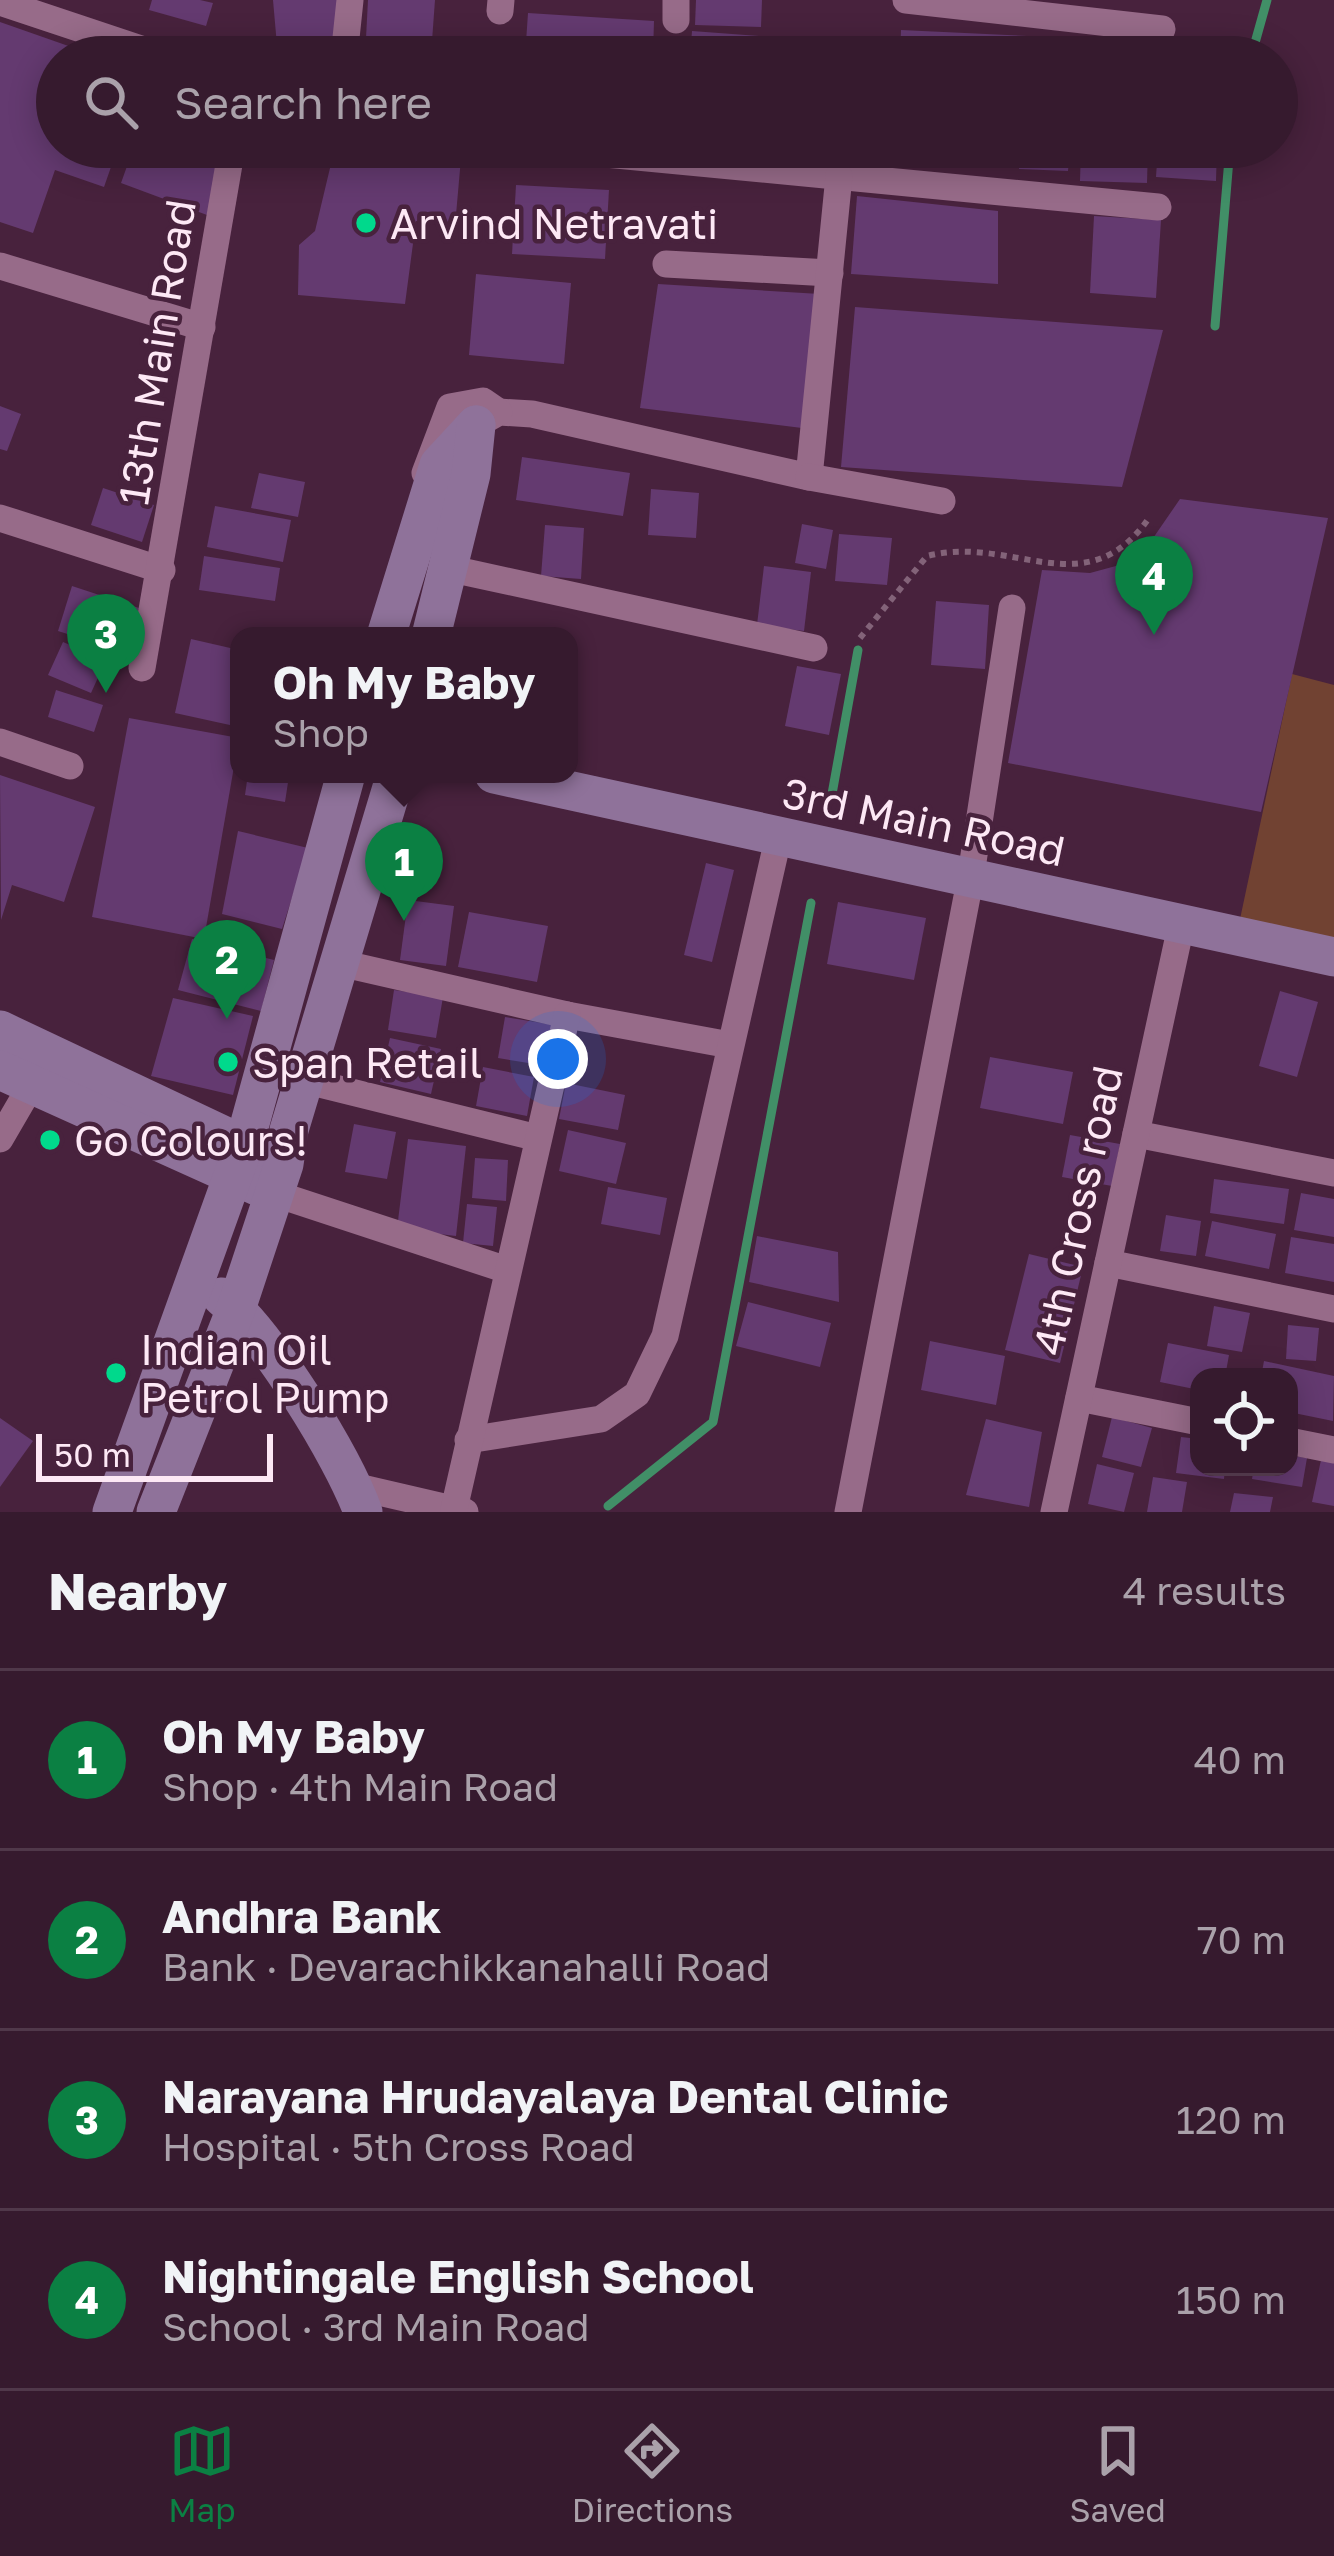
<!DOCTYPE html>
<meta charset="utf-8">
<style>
:root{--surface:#361a2e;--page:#3d2336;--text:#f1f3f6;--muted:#aaa1aa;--line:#50384a;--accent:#0b8043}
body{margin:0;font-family:"Golos Text",sans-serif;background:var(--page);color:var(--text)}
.controls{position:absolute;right:36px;bottom:36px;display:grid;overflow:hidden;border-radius:24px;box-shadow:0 6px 30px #0003}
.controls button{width:108px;height:108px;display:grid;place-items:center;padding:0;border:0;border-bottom:3px solid var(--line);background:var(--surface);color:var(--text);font:60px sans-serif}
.scale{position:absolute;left:36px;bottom:30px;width:237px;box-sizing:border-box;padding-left:12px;border:6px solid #fde8f5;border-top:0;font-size:33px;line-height:42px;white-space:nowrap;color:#fde8f5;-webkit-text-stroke:9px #48223d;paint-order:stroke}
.you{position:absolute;left:558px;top:1059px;width:42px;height:42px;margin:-30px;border:9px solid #fff;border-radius:50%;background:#1a73e8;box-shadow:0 0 0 18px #1a73e833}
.badge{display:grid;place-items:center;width:78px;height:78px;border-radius:50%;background:var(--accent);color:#fff;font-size:39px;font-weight:700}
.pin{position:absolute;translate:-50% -99px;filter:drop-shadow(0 3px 6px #0008)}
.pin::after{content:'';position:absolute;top:63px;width:42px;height:36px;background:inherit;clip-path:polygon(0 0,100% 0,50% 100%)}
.popup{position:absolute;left:230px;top:627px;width:348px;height:156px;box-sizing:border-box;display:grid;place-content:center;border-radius:24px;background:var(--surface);filter:drop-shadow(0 3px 9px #0005);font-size:39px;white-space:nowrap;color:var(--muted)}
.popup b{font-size:45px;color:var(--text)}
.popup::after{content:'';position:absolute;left:50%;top:100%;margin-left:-24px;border:24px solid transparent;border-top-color:var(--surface)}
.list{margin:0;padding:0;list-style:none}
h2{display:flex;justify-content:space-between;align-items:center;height:156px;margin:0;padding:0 48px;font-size:51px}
h2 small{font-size:39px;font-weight:400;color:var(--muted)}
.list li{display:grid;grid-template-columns:78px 1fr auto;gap:36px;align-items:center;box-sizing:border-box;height:180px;padding:0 48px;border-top:3px solid var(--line)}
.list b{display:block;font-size:45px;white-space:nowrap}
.list p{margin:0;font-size:39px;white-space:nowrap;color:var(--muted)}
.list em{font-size:39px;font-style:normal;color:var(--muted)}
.icon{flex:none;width:66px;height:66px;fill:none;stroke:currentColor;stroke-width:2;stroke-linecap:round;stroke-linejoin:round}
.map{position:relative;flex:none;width:1334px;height:1512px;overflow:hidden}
.search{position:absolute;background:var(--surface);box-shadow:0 6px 30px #0003;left:36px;right:36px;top:36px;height:132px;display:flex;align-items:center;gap:30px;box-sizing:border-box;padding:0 42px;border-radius:66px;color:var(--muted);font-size:45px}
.sheet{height:876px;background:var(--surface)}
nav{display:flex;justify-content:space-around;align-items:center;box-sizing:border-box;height:168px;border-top:3px solid var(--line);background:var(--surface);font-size:33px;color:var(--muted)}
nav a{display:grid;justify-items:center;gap:6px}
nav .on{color:var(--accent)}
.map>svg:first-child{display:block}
.green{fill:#714232}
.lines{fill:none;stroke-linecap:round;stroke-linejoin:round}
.stream{stroke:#418f67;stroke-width:9}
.building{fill:#643a70}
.path{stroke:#836379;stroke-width:6;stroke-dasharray:6 6;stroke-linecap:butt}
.street{stroke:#976b89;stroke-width:27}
.secondary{stroke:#8f729a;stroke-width:39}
.poi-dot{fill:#00d98c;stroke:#48223d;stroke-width:4.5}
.labels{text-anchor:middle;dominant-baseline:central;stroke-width:9;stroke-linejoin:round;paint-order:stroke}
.poi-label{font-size:42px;fill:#fde8f5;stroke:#48223d;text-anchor:start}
.street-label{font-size:42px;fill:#fde8f5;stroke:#48223d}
</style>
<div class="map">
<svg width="1334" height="1512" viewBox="0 0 1334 1512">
<rect width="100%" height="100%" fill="#48223d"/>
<polygon class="green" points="1292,674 1334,685 1334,957 1236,938"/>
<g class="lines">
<g class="stream">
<polyline points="1251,57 1267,0"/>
<polyline points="1215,326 1230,147"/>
<polyline points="832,794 858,650"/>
<polyline points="608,1506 713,1422 811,903"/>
</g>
</g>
<g class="building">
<polygon points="152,0 200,0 213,3 206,26 149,10"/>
<polygon points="273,0 341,0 342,57 278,57"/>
<polygon points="368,0 435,0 432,41 366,38"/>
<polygon points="696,0 762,0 761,27 695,25"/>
<polygon points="528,13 654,21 653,54 593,51 592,57 525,57"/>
<polygon points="0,22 97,56 57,57 57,147 118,147 104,187 55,170 33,233 0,222"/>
<polygon points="901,30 1027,36 1026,57 900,57"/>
<polygon points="692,31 759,36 757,57 690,57"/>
<polygon points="1032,45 1120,52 1119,57 1031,57"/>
<polygon points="151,147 215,147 230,153 207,215 121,183 131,155 146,161"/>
<polygon points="335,147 462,147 455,226 416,221 405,304 298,295 299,245 315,231"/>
<polygon points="915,147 971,147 971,159 915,156"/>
<polygon points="1020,147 1070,147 1068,171 1019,169"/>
<polygon points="1081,147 1148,147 1147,183 1080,181"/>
<polygon points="1158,147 1217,147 1216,181 1156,177"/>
<polygon points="516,185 609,190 605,259 512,254"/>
<polygon points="857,196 998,211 998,284 851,274"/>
<polygon points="1094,216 1161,220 1156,298 1090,293"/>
<polygon points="476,274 571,283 564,364 469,355"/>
<polygon points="658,284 820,294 802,428 640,408"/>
<polygon points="855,307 1163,330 1122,487 841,467"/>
<polygon points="0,406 21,414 7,451 0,449"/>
<polygon points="522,457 630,473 623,516 516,500"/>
<polygon points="259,473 305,482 298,517 251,508"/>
<polygon points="103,488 154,505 142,542 91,525"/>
<polygon points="651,489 699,493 696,538 648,535"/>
<polygon points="1180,499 1328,518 1261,812 1008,763 1042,570 1090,573 1138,560"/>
<polygon points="215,506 291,520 283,562 207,547"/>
<polygon points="802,524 833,530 826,569 795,563"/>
<polygon points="545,525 584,528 581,579 541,576"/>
<polygon points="839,534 892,538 887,585 835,581"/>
<polygon points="204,556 280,568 275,601 199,590"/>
<polygon points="764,566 811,572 804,631 757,625"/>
<polygon points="72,586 139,608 124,652 58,631"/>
<polygon points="936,601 989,605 985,669 931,665"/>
<polygon points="191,639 239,650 239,727 175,713"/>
<polygon points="63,642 106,660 91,693 48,675"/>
<polygon points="797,666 841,674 829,735 785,726"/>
<polygon points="56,690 103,705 94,732 48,717"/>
<polygon points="129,718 239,738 204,939 92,917"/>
<polygon points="248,774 289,776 285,802 245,795"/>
<polygon points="0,775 95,807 64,902 12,885 1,920"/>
<polygon points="238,831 308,848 282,929 222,914"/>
<polygon points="706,863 734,870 712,962 684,955"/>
<polygon points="408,900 454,906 446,966 400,960"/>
<polygon points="838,902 926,918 914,980 827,964"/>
<polygon points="469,912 548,926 537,982 458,967"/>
<polygon points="192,939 274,960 261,1011 178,990"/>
<polygon points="394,990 443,997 436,1038 388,1030"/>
<polygon points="1280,991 1318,1002 1297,1077 1259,1066"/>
<polygon points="173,998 253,1016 233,1095 151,1076"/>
<polygon points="505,1017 554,1025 547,1066 498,1058"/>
<polygon points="390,1038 441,1049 431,1094 380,1082"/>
<polygon points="990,1057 1073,1072 1063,1124 980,1108"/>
<polygon points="483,1067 534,1077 527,1116 476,1106"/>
<polygon points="566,1083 625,1095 618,1130 559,1119"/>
<polygon points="354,1124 396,1132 387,1179 345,1172"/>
<polygon points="568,1130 626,1143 616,1184 559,1171"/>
<polygon points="1070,1135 1120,1144 1112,1186 1062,1177"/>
<polygon points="408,1139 466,1146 456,1236 397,1229"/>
<polygon points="475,1158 508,1160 506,1201 472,1198"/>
<polygon points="1214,1179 1289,1189 1284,1224 1210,1213"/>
<polygon points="608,1187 667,1198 660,1235 601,1224"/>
<polygon points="1301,1193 1334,1199 1334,1237 1294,1230"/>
<polygon points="467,1204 497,1207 493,1246 463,1243"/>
<polygon points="1166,1215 1201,1221 1196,1256 1160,1251"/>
<polygon points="1212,1221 1276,1234 1269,1269 1205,1256"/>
<polygon points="757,1236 838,1252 839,1302 749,1282"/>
<polygon points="1291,1237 1334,1244 1334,1282 1285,1273"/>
<polygon points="1029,1254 1083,1267 1060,1363 1005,1350"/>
<polygon points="748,1302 831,1323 820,1367 736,1346"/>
<polygon points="1214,1306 1250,1313 1242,1352 1207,1346"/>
<polygon points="1288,1325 1319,1328 1316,1361 1286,1359"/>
<polygon points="930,1341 1005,1356 996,1405 921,1390"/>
<polygon points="1168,1343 1229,1355 1225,1377 1199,1377 1199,1390 1160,1382"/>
<polygon points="1264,1361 1334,1376 1333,1421 1289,1412 1289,1377 1261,1377"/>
<polygon points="1112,1417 1152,1428 1141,1467 1102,1457"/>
<polygon points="0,1418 33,1441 0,1487"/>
<polygon points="986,1419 1042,1432 1029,1507 966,1495"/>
<polygon points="1181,1437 1199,1439 1199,1467 1225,1467 1224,1479 1176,1473"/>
<polygon points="1289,1455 1307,1458 1302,1487 1252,1479 1254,1467 1289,1467"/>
<polygon points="1321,1460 1334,1463 1334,1506 1312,1502"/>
<polygon points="1097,1464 1134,1473 1124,1512 1088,1504"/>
<polygon points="1153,1477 1187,1482 1182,1512 1147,1512"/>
<polygon points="1234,1493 1273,1497 1270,1512 1230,1512"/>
</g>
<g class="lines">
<path class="path" d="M860 638 927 556C1013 534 1086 608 1149 518"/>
<g class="street">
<polyline points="906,0 1162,29"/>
<polyline points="0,2 165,57"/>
<polyline points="500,11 501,0"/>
<polyline points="676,20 676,0"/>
<polyline points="344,57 350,0"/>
<polyline points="532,147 1158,207"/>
<polyline points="666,264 830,273"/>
<polyline points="0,266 202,327"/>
<polyline points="476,425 499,412 532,414 809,477 839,176"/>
<polyline points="425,473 450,407 483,401 499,412"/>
<polyline points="809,477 942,501"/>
<polyline points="0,518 162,570"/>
<polyline points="447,568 814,648"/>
<polyline points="142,668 232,147"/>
<polyline points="0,742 70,766"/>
<polyline points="340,963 567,1015 730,1045"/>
<polyline points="307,1081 538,1138"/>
<polyline points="1136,1134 1334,1173"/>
<polyline points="0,1139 32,1084"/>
<polyline points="273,1193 507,1270"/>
<polyline points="1108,1263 1334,1309"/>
<polyline points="1079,1398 1199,1422"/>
<polyline points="468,1440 601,1419 637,1394 665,1336 778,839"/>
<polyline points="1289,1441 1334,1450"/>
<polyline points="353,1486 465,1512"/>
<polyline points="454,1509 567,1015"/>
<polyline points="848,1512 970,881 1012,608"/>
<polyline points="1054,1512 1181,926"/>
</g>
<g class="secondary">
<polyline points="386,636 439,465 476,425"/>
<polyline points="431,636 471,474 476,425"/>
<polyline points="494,774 1334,957"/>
<polyline points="0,1030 267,1156"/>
<polyline points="0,1070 257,1186"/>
<path d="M222 1297C268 1335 342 1455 363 1512"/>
<polyline points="112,1512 244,1145 346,774"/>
<polyline points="156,1512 236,1309 284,1164 289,1130 396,774"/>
</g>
</g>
<g class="poi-dot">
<circle cx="366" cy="223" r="12"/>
<circle cx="228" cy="1062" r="12"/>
<circle cx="50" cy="1140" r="12"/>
<circle cx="116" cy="1373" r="12"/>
</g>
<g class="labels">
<g class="poi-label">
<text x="390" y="223">Arvind Netravati</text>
<text x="252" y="1062">Span Retail</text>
<text x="74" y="1140">Go Colours!</text>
<text x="140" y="1349">Indian Oil<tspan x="140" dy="48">Petrol Pump</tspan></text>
</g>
<g class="street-label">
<text transform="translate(156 352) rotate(-81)">13th Main Road</text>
<text transform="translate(924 821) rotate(12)">3rd Main Road</text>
<text transform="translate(1077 1210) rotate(-78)">4th Cross road</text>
</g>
</g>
</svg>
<div class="controls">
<button><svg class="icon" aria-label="locate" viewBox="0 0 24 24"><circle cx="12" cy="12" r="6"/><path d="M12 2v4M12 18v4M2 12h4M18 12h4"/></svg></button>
</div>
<div class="scale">50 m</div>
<div class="you"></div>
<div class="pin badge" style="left:404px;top:921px">1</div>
<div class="popup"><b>Oh My Baby</b>Shop</div>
<div class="pin badge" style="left:227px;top:1019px">2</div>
<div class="pin badge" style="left:106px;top:693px">3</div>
<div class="pin badge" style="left:1154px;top:635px">4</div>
<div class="search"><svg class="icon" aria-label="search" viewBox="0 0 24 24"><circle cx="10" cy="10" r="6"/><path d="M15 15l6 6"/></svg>Search here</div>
</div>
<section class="sheet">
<h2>Nearby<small>4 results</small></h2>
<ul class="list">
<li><span class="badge">1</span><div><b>Oh My Baby</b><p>Shop · 4th Main Road</p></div><em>40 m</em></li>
<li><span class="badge">2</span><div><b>Andhra Bank</b><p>Bank · Devarachikkanahalli Road</p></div><em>70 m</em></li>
<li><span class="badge">3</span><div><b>Narayana Hrudayalaya Dental Clinic</b><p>Hospital · 5th Cross Road</p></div><em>120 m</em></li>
<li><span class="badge">4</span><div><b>Nightingale English School</b><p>School · 3rd Main Road</p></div><em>150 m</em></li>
</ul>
</section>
<nav>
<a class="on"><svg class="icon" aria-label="map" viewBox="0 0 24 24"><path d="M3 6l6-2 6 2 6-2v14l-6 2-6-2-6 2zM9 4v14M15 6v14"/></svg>Map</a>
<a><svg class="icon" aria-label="directions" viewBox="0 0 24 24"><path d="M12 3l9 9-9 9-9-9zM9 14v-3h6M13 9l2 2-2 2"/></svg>Directions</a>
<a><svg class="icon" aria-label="saved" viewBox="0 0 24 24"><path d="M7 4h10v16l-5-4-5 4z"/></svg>Saved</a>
</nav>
